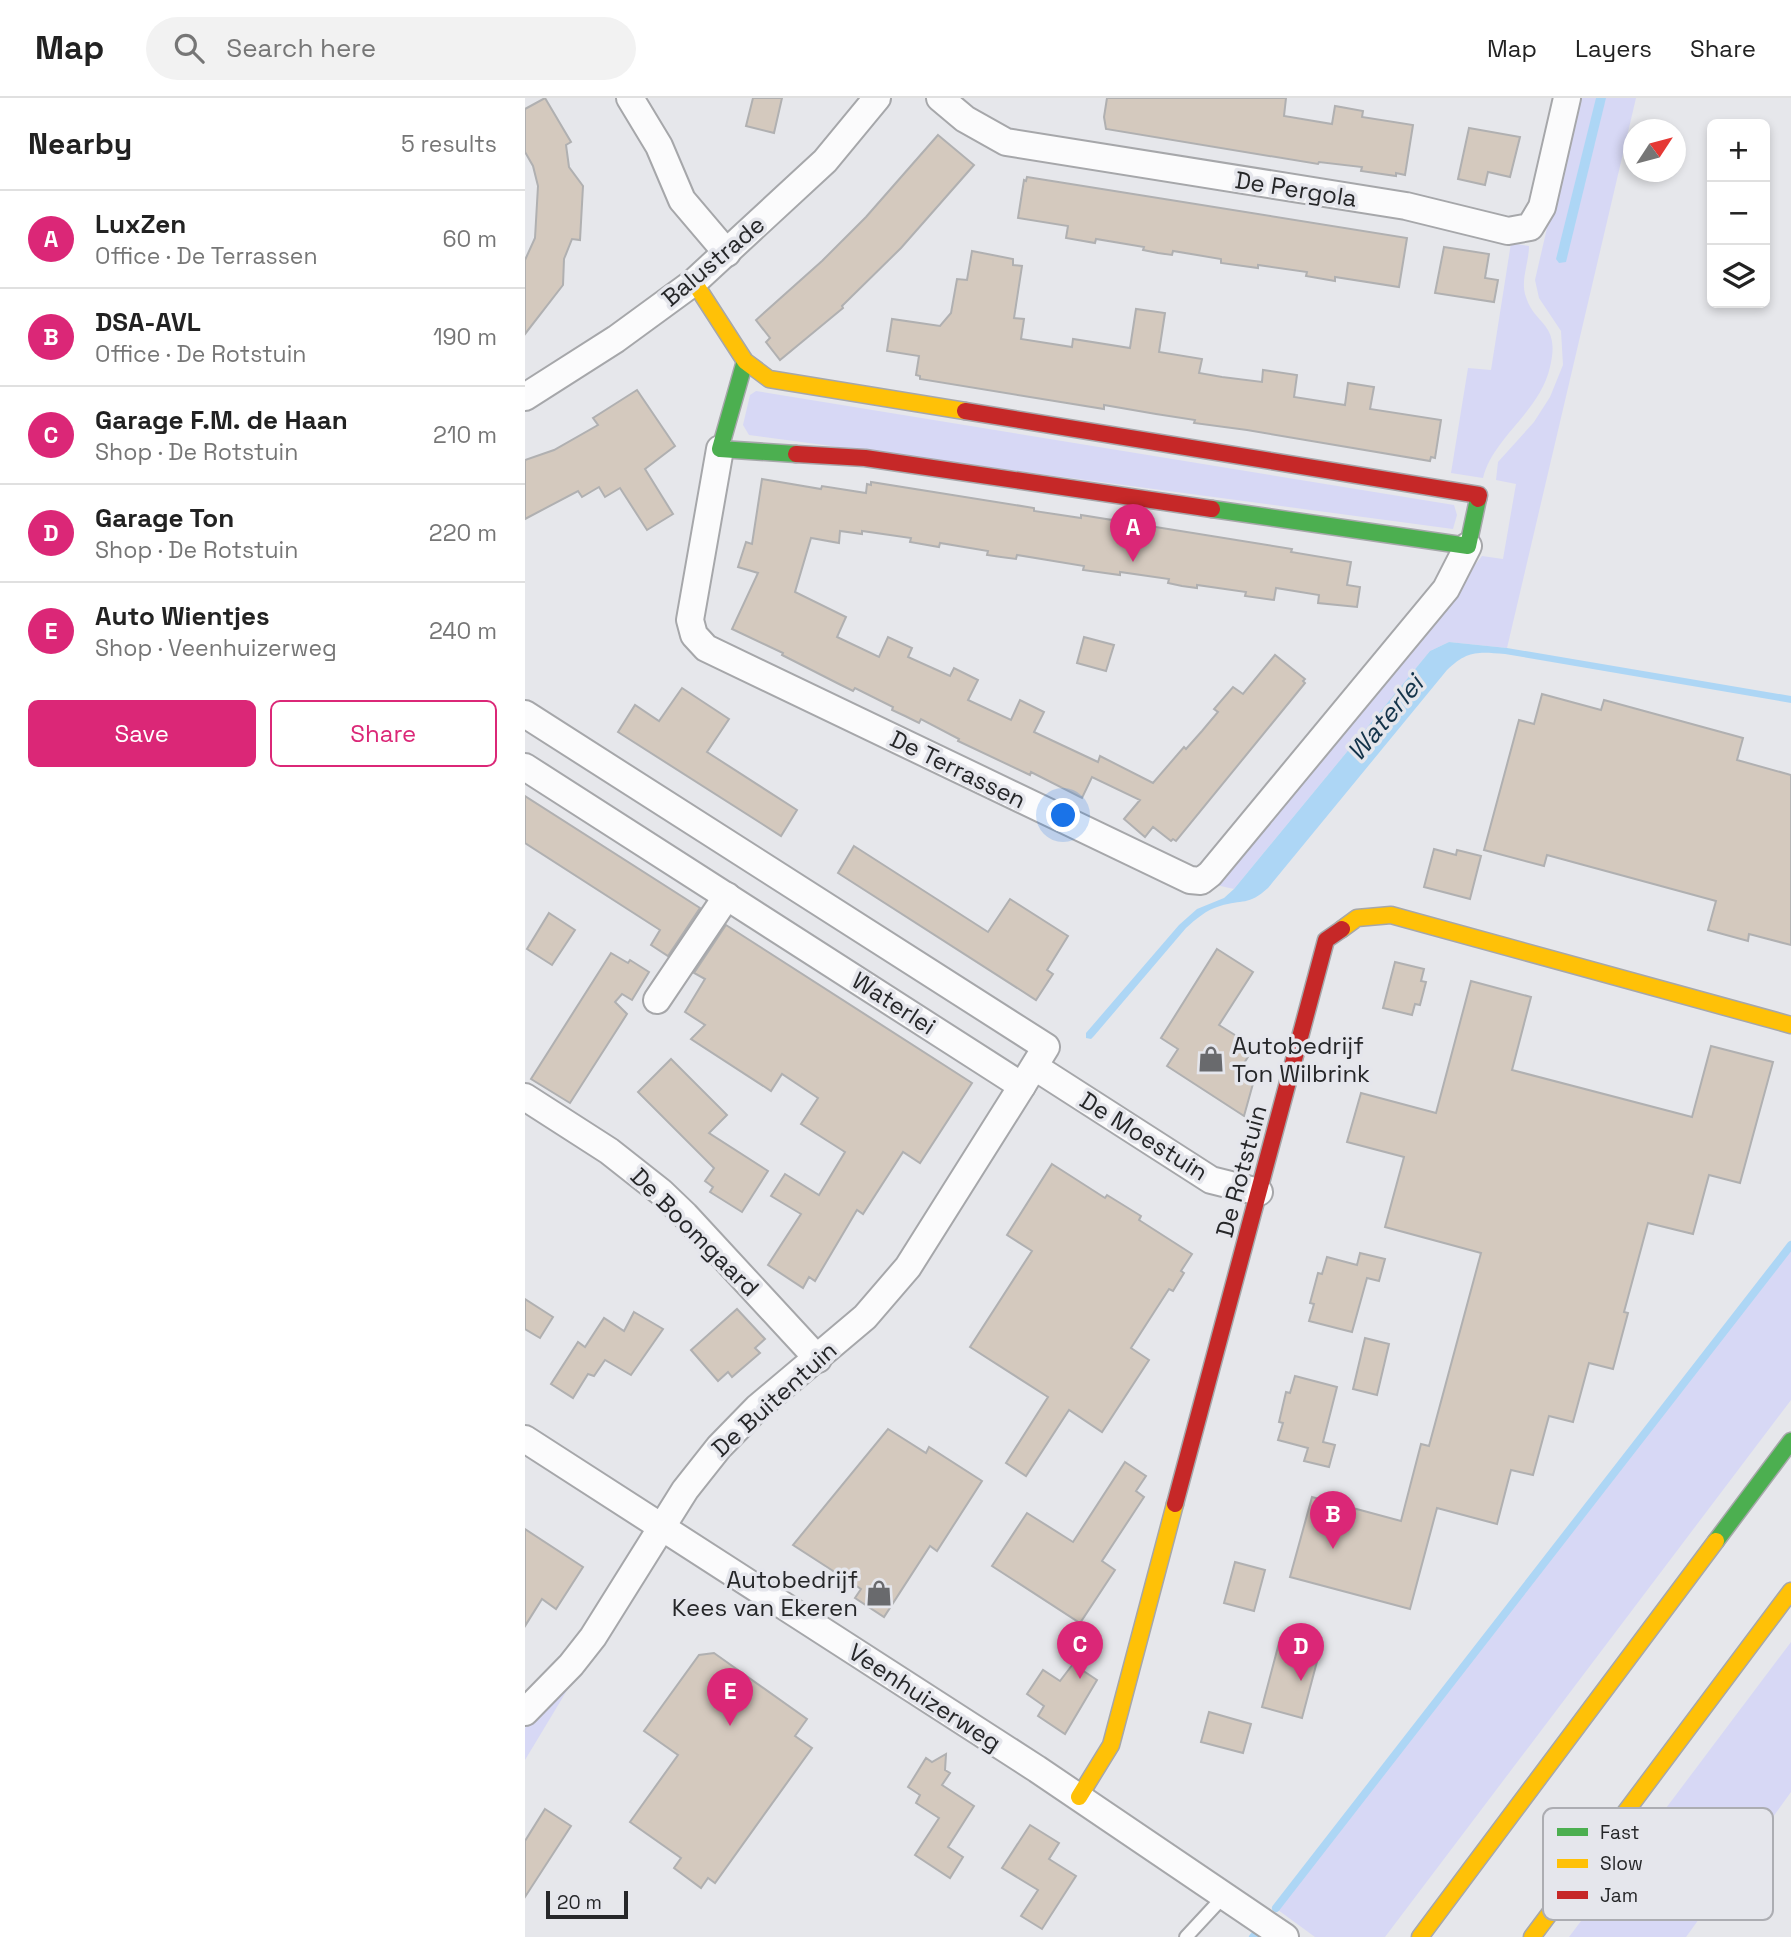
<!DOCTYPE html>
<meta charset="utf-8">
<style>
:root{--surface:#fff;--page:#f2f2f2;--text:#222;--muted:#767676;--line:#e0e0e0;--accent:#db2777}
body{margin:0;font-family:"Space Grotesk",sans-serif;background:var(--page);color:var(--text)}
.controls{position:absolute;right:21px;top:21px;display:grid;overflow:hidden;border-radius:10px;box-shadow:0 4px 10px #0003}
.controls button{width:63px;height:63px;display:grid;place-items:center;padding:0;border:0;border-bottom:2px solid var(--line);background:var(--surface);color:var(--text);font:35px sans-serif}
.compass{position:absolute;left:1098px;top:21px;width:63px;height:63px;border-radius:50%;background:var(--surface);box-shadow:0 4px 10px #0003;rotate:54deg}
.scale{position:absolute;left:21px;bottom:18px;width:82px;box-sizing:border-box;padding-left:7px;border:4px solid #262729;border-top:0;font-size:19px;line-height:24px;white-space:nowrap;color:#262729;-webkit-text-stroke:5px #e5e6ec;paint-order:stroke}
.you{position:absolute;left:539px;top:718px;width:24px;height:24px;margin:-18px;border:5px solid #fff;border-radius:50%;background:#1a73e8;box-shadow:0 0 0 10px #1a73e833}
.badge{display:grid;place-items:center;width:46px;height:46px;border-radius:50%;background:var(--accent);color:#fff;font-size:23px;font-weight:700}
.pin{position:absolute;translate:-50% -58px;filter:drop-shadow(0 2px 4px #0008)}
.pin::after{content:'';position:absolute;top:37px;width:24px;height:21px;background:inherit;clip-path:polygon(0 0,100% 0,50% 100%)}
.list{margin:0;padding:0;list-style:none}
h2{display:flex;justify-content:space-between;align-items:center;height:91px;margin:0;padding:0 28px;font-size:30px}
h2 small{font-size:23px;font-weight:400;color:var(--muted)}
.list li{display:grid;grid-template-columns:46px 1fr auto;gap:21px;align-items:center;box-sizing:border-box;height:98px;padding:0 28px;border-top:2px solid var(--line)}
.list b{display:block;font-size:26px;white-space:nowrap}
.list p{margin:0;font-size:23px;white-space:nowrap;color:var(--muted)}
.list em{font-size:23px;font-style:normal;color:var(--muted)}
.actions{display:flex;gap:14px;padding:21px 28px}
.actions a{flex:1;padding:16px 0;border:2px solid var(--accent);border-radius:10px;text-align:center;font-size:24px;color:var(--accent)}
.actions .main{background:var(--accent);color:#fff}
.icon{flex:none;width:38px;height:38px;fill:none;stroke:currentColor;stroke-width:2;stroke-linecap:round;stroke-linejoin:round}
.map{position:relative;flex:none;width:1266px;height:1839px;overflow:hidden}
header{display:flex;align-items:center;gap:42px;box-sizing:border-box;height:98px;padding:0 35px;background:var(--surface);border-bottom:2px solid var(--line)}
header strong{font-size:33px}
nav{display:flex;gap:38px;margin-inline-start:auto;font-size:24px}
.search{width:490px;height:63px;background:var(--page);display:flex;align-items:center;gap:18px;box-sizing:border-box;padding:0 24px;border-radius:38px;color:var(--muted);font-size:26px}
main{display:flex}
aside{flex:1;background:var(--surface)}
.map>svg:first-child{display:block}
.green{fill:#d7d8f5}
.water{fill:#add6f5}
.lines{fill:none;stroke-linecap:round;stroke-linejoin:round}
.stream{stroke:#add6f5;stroke-width:8}
.building{fill:#d4c9be;stroke:#b0b0b1;stroke-width:2}
.lane-casing{stroke:#a6a7aa;stroke-width:16}
.street-casing{stroke:#a6a7aa;stroke-width:30}
.fast-casing{stroke:#a6a7aa;stroke-width:19}
.slow-casing{stroke:#a6a7aa;stroke-width:19}
.jam-casing{stroke:#a6a7aa;stroke-width:19}
.lane{stroke:#fbfbfc;stroke-width:12}
.street{stroke:#fbfbfc;stroke-width:26}
.fast{stroke:#4caf50;stroke-width:16}
.slow{stroke:#ffc107;stroke-width:16}
.jam{stroke:#c62828;stroke-width:16}
.labels{text-anchor:middle;dominant-baseline:central;stroke-width:7;stroke-linejoin:round;paint-order:stroke}
.street-label{font-size:24px;fill:#262729;stroke:#e5e6ec}
.poi-label{font-size:24px;fill:#262729;stroke:#e5e6ec;text-anchor:start}
.water-label{font-size:26px;font-style:italic;fill:#14344a;stroke:#e5e6ec}
.key{fill:#e5e6ec;stroke:#acadb2;stroke-width:2}
.key-label{font-size:19px;fill:#262729}
</style>
<header>
<strong>Map</strong>
<div class="search"><svg class="icon" aria-label="search" viewBox="0 0 24 24"><circle cx="10" cy="10" r="6"/><path d="M15 15l6 6"/></svg>Search here</div>
<nav><a>Map</a><a>Layers</a><a>Share</a></nav>
</header>
<main>
<aside>
<h2>Nearby<small>5 results</small></h2>
<ul class="list">
<li><span class="badge">A</span><div><b>LuxZen</b><p>Office · De Terrassen</p></div><em>60 m</em></li>
<li><span class="badge">B</span><div><b>DSA-AVL</b><p>Office · De Rotstuin</p></div><em>190 m</em></li>
<li><span class="badge">C</span><div><b>Garage F.M. de Haan</b><p>Shop · De Rotstuin</p></div><em>210 m</em></li>
<li><span class="badge">D</span><div><b>Garage Ton</b><p>Shop · De Rotstuin</p></div><em>220 m</em></li>
<li><span class="badge">E</span><div><b>Auto Wientjes</b><p>Shop · Veenhuizerweg</p></div><em>240 m</em></li>
</ul>
<div class="actions"><a class="main">Save</a><a>Share</a></div>
</aside>
<div class="map">
<svg width="1266" height="1839" viewBox="0 0 1266 1839">
<rect width="100%" height="100%" fill="#e6e7eb"/>
<g class="green">
<polygon points="1052,0 1111,0 982,550 924,544 905,553 709,791 682,785 910,517 957,458 978,461 991,386 971,382 973,364 1009,324 1025,299 1038,267 1036,233 1014,200 1010,182"/>
<path d="M986 145 1004 148C1004 164 996 181 1000 196 1009 229 1036 223 1025 269 1015 314 968 339 958 380L926 375 943 270 966 272Z"/>
<polygon points="231,293 929,407 932,417 928,431 224,337 218,327 225,297"/>
<polygon points="1266,1147 1266,1302 860,1839 790,1839 753,1812"/>
<polygon points="1266,1544 1266,1694 1161,1839 1044,1839"/>
<polygon points="50,1579 0,1662 0,1630"/>
</g>
<g class="water">
<polygon points="1071,0 1081,0 1041,164 1034,165 1031,161"/>
<path d="M924 544 982 550 1266 598V605L980 556C953 554 943 552 922 572L743 790C723 808 718 801 695 808 681 812 671 821 661 830L569 938 566 941 561 940V935L654 827 672 811 699 800 709 791 905 553Z"/>
</g>
<g class="lines">
<g class="stream">
<polyline points="751,1810 1266,1147"/>
<polyline points="728,1839 731,1836"/>
</g>
</g>
<g class="building">
<polygon points="20,0 46,44 41,47 44,69 58,88 55,142 47,141 39,161 38,187 0,236 0,162 10,140 13,88 8,68 0,54 0,11"/>
<polygon points="228,0 257,0 249,35 221,28"/>
<polygon points="582,0 761,0 759,18 807,26 810,8 838,13 837,19 888,27 880,77 871,75 871,78 836,73 837,69 794,64 793,66 581,31 579,19"/>
<polygon points="944,30 995,39 985,79 963,74 960,87 933,81"/>
<polygon points="413,37 449,67 376,150 317,208 318,210 255,262 241,244 245,240 231,222 297,163 341,119"/>
<polygon points="502,79 882,140 874,189 810,179 810,183 781,178 782,174 733,167 733,170 696,165 696,161 648,153 647,157 633,155 618,152 619,149 571,141 570,145 541,140 543,128 493,120 499,82 501,83"/>
<polygon points="919,149 964,156 960,180 973,182 969,204 910,195"/>
<polygon points="447,153 488,161 488,167 497,168 489,220 499,221 496,241 547,249 548,241 605,250 611,211 640,215 634,254 677,261 674,275 697,279 737,284 738,272 772,277 769,299 820,307 823,285 849,289 845,311 916,322 910,360 906,359 905,363 722,332 669,325 670,322 631,316 579,307 579,311 395,281 395,278 391,277 394,258 362,253 367,221 415,228 426,215 432,181 442,182"/>
<polygon points="112,292 150,348 120,371 148,416 122,432 95,390 80,399 74,389 57,399 53,393 0,421 0,362 29,352 73,327 68,320"/>
<polygon points="237,381 296,391 297,388 341,395 342,386 346,387 346,384 509,410 509,413 556,420 556,417 767,451 766,454 826,464 822,487 835,489 832,509 793,505 794,497 751,490 749,502 720,498 721,494 672,487 672,490 657,488 643,485 644,481 595,474 595,477 558,472 559,468 492,457 491,461 476,459 462,457 463,453 415,445 414,449 385,444 386,440 337,433 337,436 315,433 314,445 286,440 270,494 321,519 312,539 354,559 363,539 387,550 383,559 425,578 429,570 453,582 443,602 486,622 495,602 519,614 509,634 573,664 575,658 628,685 659,649 661,651 677,633 693,614 689,611 708,589 718,596 750,557 780,581 778,583 780,585 651,743 648,741 646,743 628,729 620,739 599,721 615,702 567,679 557,700 506,674 505,677 433,643 434,641 396,621 394,625 380,618 367,612 368,609 330,590 328,593 314,586 257,557 258,555 207,531 233,475 213,469 221,444 227,446"/>
<polygon points="559,539 589,547 581,573 552,565"/>
<polygon points="157,590 204,621 182,654 272,712 256,738 93,634 110,607 134,623"/>
<polygon points="1017,596 1076,612 1079,602 1218,640 1212,662 1266,677 1266,847 1224,836 1223,843 1183,832 1191,803 1022,757 1019,768 959,752 994,622 1009,626"/>
<polygon points="0,698 175,810 143,858 126,847 135,832 0,745"/>
<polygon points="329,748 463,834 485,801 543,838 522,872 528,876 511,902 313,775"/>
<polygon points="909,751 931,757 932,752 956,758 945,801 899,789"/>
<polygon points="24,815 50,832 27,867 2,851"/>
<polygon points="201,827 447,985 395,1065 378,1054 338,1116 332,1112 290,1183 284,1179 278,1190 243,1167 276,1116 246,1098 260,1076 294,1097 320,1054 276,1026 293,1000 257,976 246,993 166,941 180,927 160,914 180,881 169,875"/>
<polygon points="692,851 728,874 694,927 729,949 718,967 731,975 719,1018 642,968 653,951 636,940"/>
<polygon points="86,855 103,865 105,862 124,874 107,902 97,896 90,904 102,916 45,1005 6,981"/>
<polygon points="870,864 899,871 896,883 901,884 895,907 890,906 887,917 858,910"/>
<polygon points="946,883 1006,899 987,972 1167,1019 1186,948 1248,964 1215,1085 1184,1077 1168,1136 1123,1125 1099,1214 1103,1215 1088,1271 1064,1265 1048,1324 1024,1318 1008,1377 986,1372 972,1426 912,1410 885,1511 765,1479 787,1399 876,1423 896,1346 904,1348 956,1155 860,1129 879,1059 822,1044 836,995 911,1015"/>
<polygon points="146,961 202,1017 184,1035 243,1073 217,1114 185,1094 188,1089 180,1083 189,1070 113,994"/>
<polygon points="527,1066 580,1100 582,1097 616,1118 614,1122 667,1156 656,1173 659,1175 648,1193 644,1191 606,1250 624,1262 577,1334 544,1312 501,1378 481,1365 523,1299 445,1249 507,1153 482,1137"/>
<polygon points="835,1155 860,1161 854,1183 842,1180 827,1234 784,1223 789,1206 785,1205 793,1175 797,1176 802,1159 832,1167"/>
<polygon points="0,1201 28,1219 15,1240 0,1231"/>
<polygon points="212,1211 240,1241 230,1250 235,1255 207,1279 203,1274 193,1283 166,1252"/>
<polygon points="109,1214 138,1231 106,1277 80,1262 69,1278 63,1276 48,1300 26,1286 53,1244 60,1249 79,1220 99,1233"/>
<polygon points="840,1240 864,1246 852,1297 828,1291"/>
<polygon points="770,1278 812,1289 798,1344 810,1347 804,1369 779,1363 783,1350 753,1342 758,1325 754,1324 761,1294 765,1295"/>
<polygon points="363,1331 401,1355 404,1349 457,1383 412,1453 405,1448 359,1519 330,1500 336,1491 268,1447"/>
<polygon points="600,1364 621,1378 611,1393 619,1399 577,1463 590,1472 555,1525 467,1468 502,1415 548,1444"/>
<polygon points="0,1431 58,1469 31,1511 17,1501 0,1528"/>
<polygon points="710,1464 740,1472 729,1513 699,1505"/>
<polygon points="754,1545 794,1556 777,1620 737,1609"/>
<polygon points="189,1555 282,1621 270,1638 287,1650 190,1785 183,1780 176,1790 149,1770 156,1760 105,1724 153,1657 119,1633 174,1557"/>
<polygon points="548,1566 572,1582 540,1636 513,1618 519,1608 502,1596 518,1572 535,1583"/>
<polygon points="684,1614 726,1626 718,1655 676,1644"/>
<polygon points="421,1656 420,1672 425,1675 417,1687 449,1708 423,1749 438,1759 425,1780 390,1757 414,1720 391,1705 395,1697 383,1689 401,1660 407,1664"/>
<polygon points="20,1711 46,1728 0,1799 0,1743"/>
<polygon points="505,1727 534,1745 524,1761 551,1778 517,1831 496,1818 513,1792 477,1770"/>
</g>
<g class="lines">
<g class="lane-casing">
<polyline id="lane" points="661,1839 700,1797"/>
</g>
<g class="street-casing">
<g id="street">
<polyline points="105,0 134,48 157,102 202,155"/>
<polyline points="415,0 440,21 481,44 881,108 983,133 1005,129 1017,109 1042,0"/>
<polyline points="0,299 91,241 169,184 300,63 352,0"/>
<polyline points="195,351 165,522 169,537 181,550 665,782 676,783 685,776 921,491 943,448"/>
<polyline points="0,616 521,949 497,988 0,669"/>
<polyline points="132,902 202,798"/>
<polyline points="510,969 686,1082 734,1094"/>
<polyline points="0,999 84,1053 136,1094 160,1117 293,1261"/>
<polyline points="0,1341 512,1671 760,1839"/>
<polyline points="0,1614 46,1567 68,1539 160,1392 194,1349 232,1310 340,1219 383,1169 497,988"/>
</g>
</g>
<g class="fast-casing">
<g id="fast">
<polyline points="220,263 195,351 271,356"/>
<polyline points="687,411 943,448 953,401"/>
<polyline points="1191,1443 1266,1343"/>
</g>
</g>
<g class="slow-casing">
<g id="slow">
<polyline points="169,184 220,263 244,281 440,313"/>
<polyline points="817,831 832,820 866,817 1266,927"/>
<polyline points="554,1699 586,1647 650,1406"/>
<polyline points="895,1839 1191,1443"/>
<polyline points="1007,1839 1266,1493"/>
</g>
</g>
<g class="jam-casing">
<g id="jam">
<polyline points="440,313 954,397 953,401"/>
<polyline points="271,356 340,360 687,411"/>
<polyline points="650,1406 801,842 817,831"/>
</g>
</g>
<use href="#lane" class="lane"/>
<use href="#street" class="street"/>
<use href="#fast" class="fast"/>
<use href="#slow" class="slow"/>
<use href="#jam" class="jam"/>
</g>
<defs>
<g id="shop-bare" transform="scale(2.1)"><path d="M-5-2.5h2.3a2.7 3.5 0 0 1 5.4 0H5L5.5 6h-11ZM-1.5-2.5h3a1.5 2.3 0 0 0-3 0Z" fill="#696a6d" stroke="#e5e6ec" stroke-width="2.5" paint-order="stroke"/></g>
</defs>
<g fill-rule="evenodd">
<use href="#shop-bare" x="686" y="961"/>
<use href="#shop-bare" x="354" y="1495"/>
</g>
<g class="labels">
<g class="street-label">
<text transform="translate(771 91) rotate(9)">De Pergola</text>
<text transform="translate(188 163) rotate(-40)">Balustrade</text>
<text transform="translate(433 671) rotate(26)">De Terrassen</text>
<text transform="translate(369 905) rotate(33)">Waterlei</text>
<text transform="translate(619 1038) rotate(32)">De Moestuin</text>
<text transform="translate(716 1073) rotate(-75)">De Rotstuin</text>
<text transform="translate(170 1134) rotate(45)">De Boomgaard</text>
<text transform="translate(249 1301) rotate(-42)">De Buitentuin</text>
<text transform="translate(400 1599) rotate(33)">Veenhuizerweg</text>
</g>
<g class="poi-label">
<text x="707" y="947">Autobedrijf<tspan x="707" dy="28">Ton Wilbrink</tspan></text>
<text x="333" y="1481" text-anchor="end">Autobedrijf<tspan x="333" dy="28">Kees van Ekeren</tspan></text>
</g>
<g class="water-label">
<text transform="translate(860 620) rotate(-50)">Waterlei</text>
</g>
</g>
<rect x="1018" y="1710" width="230" height="112" rx="10" class="key"/>
<rect x="1032" y="1730" width="31" height="8" fill="#4caf50"/>
<rect x="1032" y="1761" width="31" height="9" fill="#ffc107"/>
<rect x="1032" y="1793" width="31" height="8" fill="#c62828"/>
<g class="key-label">
<text x="1075" y="1741">Fast</text>
<text x="1075" y="1772">Slow</text>
<text x="1075" y="1804">Jam</text>
</g>
</svg>
<div class="controls">
<button>+</button>
<button>−</button>
<button><svg class="icon" aria-label="layers" viewBox="0 0 24 24"><path d="M12 4l9 5-9 5-9-5zM3 14l9 5 9-5"/></svg></button>
</div>
<svg class="compass" viewBox="-18 -18 36 36"><path d="M0-13l5 13h-10z" fill="#e53935"/><path d="M0 13l5-13h-10z" fill="#767676"/></svg>
<div class="scale">20 m</div>
<div class="you"></div>
<div class="pin badge" style="left:608px;top:464px">A</div>
<div class="pin badge" style="left:808px;top:1451px">B</div>
<div class="pin badge" style="left:555px;top:1581px">C</div>
<div class="pin badge" style="left:776px;top:1583px">D</div>
<div class="pin badge" style="left:205px;top:1628px">E</div>
</div>
</main>
